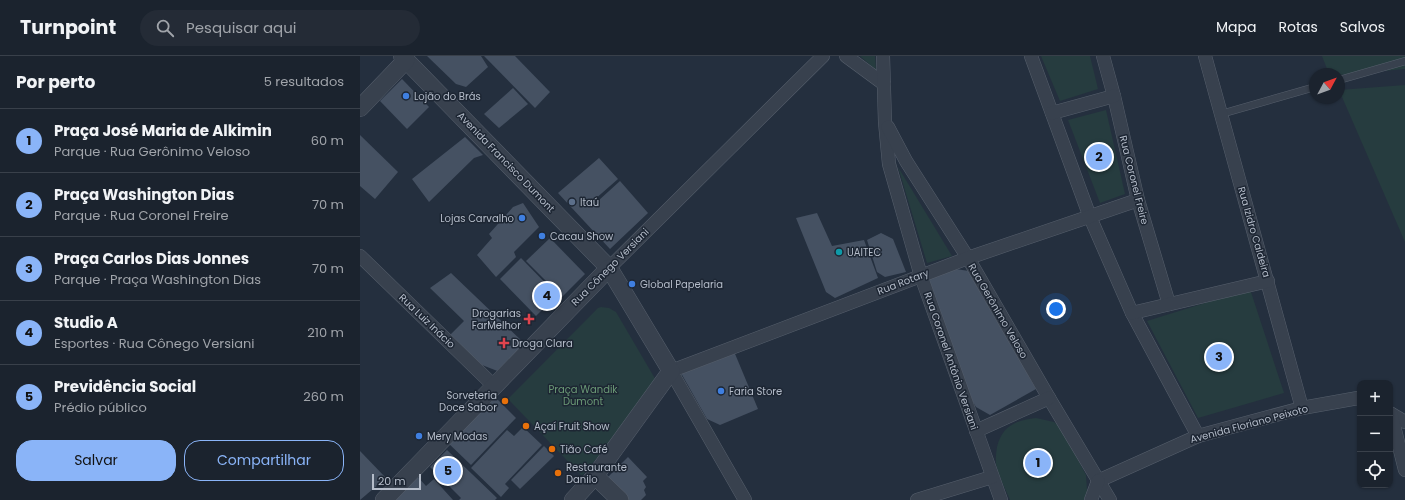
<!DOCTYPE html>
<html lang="pt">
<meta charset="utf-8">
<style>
:root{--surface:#1b232e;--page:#242b36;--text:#f1f3f6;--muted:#a0a4aa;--line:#39404a;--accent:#8ab4f8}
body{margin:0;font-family:Poppins,sans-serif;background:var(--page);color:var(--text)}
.controls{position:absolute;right:12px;bottom:12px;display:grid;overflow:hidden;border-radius:8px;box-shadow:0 1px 3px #0004}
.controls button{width:36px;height:36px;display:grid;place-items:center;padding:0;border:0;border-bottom:1px solid var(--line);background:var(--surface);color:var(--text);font:20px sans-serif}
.compass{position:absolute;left:949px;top:12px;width:36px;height:36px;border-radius:50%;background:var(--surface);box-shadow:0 1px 3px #0004;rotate:49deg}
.scale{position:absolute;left:12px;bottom:10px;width:49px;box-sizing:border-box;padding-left:4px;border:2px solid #b4bcc9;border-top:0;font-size:11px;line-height:14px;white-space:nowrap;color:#b4bcc9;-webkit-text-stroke:3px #1d2633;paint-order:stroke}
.you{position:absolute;left:696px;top:253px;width:14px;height:14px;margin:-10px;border:3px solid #fff;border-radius:50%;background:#1a73e8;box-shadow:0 0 0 6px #1a73e833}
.badge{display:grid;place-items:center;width:26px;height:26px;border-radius:50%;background:var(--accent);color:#111;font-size:13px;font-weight:700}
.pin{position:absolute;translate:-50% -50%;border:2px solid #fff;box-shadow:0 1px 4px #0006}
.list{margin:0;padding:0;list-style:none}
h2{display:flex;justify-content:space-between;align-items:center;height:52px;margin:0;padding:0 16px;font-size:17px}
h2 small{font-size:13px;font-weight:400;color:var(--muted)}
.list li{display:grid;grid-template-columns:26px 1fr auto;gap:12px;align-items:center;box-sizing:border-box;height:64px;padding:0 16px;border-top:1px solid var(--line)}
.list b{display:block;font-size:15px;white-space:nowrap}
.list p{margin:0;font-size:13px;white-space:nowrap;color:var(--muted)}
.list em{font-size:13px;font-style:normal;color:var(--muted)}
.actions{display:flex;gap:8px;padding:12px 16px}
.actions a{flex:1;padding:9px 0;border:1px solid var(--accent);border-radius:16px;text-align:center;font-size:14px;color:var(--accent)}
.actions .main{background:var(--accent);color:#111}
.icon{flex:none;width:22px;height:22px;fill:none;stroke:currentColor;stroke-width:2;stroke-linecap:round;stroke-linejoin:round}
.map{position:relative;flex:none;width:1045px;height:444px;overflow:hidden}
header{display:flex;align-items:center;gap:24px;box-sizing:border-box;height:56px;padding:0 20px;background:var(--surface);border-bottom:1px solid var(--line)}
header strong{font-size:19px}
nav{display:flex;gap:22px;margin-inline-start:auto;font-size:14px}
.search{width:280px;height:36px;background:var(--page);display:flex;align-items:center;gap:10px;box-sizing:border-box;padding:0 14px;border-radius:22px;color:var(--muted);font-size:15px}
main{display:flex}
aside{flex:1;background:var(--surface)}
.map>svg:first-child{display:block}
.green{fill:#263c3f}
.building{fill:#455162}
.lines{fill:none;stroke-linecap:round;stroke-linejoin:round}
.service-casing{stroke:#565f6c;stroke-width:8}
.minor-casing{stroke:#565f6c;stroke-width:14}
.tertiary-casing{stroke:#565f6c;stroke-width:18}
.service{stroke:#38414e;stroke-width:7}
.minor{stroke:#38414e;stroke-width:13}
.tertiary{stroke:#38414e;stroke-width:17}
.shop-dot{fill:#3f7fe0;stroke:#1d2633;stroke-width:1.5}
.service-dot{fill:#5c6f8a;stroke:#1d2633;stroke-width:1.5}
.culture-dot{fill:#0f9aa8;stroke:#1d2633;stroke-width:1.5}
.health-dot{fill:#e0444e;stroke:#1d2633;stroke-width:1.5}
.food-dot{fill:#e8710a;stroke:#1d2633;stroke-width:1.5}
.labels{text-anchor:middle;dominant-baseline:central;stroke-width:3;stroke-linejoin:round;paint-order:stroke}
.poi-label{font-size:10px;fill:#b4bcc9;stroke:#1d2633;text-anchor:start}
.street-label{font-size:10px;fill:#b4bcc9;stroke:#1d2633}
.park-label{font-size:10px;fill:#6b9a76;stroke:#1d2633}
</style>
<header>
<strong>Turnpoint</strong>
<div class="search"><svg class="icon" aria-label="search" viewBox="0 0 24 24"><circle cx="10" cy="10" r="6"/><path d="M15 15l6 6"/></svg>Pesquisar aqui</div>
<nav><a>Mapa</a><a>Rotas</a><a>Salvos</a></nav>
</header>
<main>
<aside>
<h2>Por perto<small>5 resultados</small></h2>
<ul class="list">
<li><span class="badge">1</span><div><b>Praça José Maria de Alkimin</b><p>Parque · Rua Gerônimo Veloso</p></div><em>60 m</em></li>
<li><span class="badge">2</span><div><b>Praça Washington Dias</b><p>Parque · Rua Coronel Freire</p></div><em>70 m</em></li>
<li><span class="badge">3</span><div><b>Praça Carlos Dias Jonnes</b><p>Parque · Praça Washington Dias</p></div><em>70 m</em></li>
<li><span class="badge">4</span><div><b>Studio A</b><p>Esportes · Rua Cônego Versiani</p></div><em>210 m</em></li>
<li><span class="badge">5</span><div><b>Previdência Social</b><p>Prédio público</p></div><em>260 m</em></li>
</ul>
<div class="actions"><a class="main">Salvar</a><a>Compartilhar</a></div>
</aside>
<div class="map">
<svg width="1045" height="444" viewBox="0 0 1045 444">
<rect width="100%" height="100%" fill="#242f3e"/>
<g class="green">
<polygon points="500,0 515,0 516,14"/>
<polygon points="681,0 730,0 738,33 700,45"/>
<polygon points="962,0 1045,0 1045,13 979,19 979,18 969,18"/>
<polygon points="1045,29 1045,186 979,34"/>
<polygon points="746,54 765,138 740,147 708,64"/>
<polygon points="538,111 592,200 567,207"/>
<polygon points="890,233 924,337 838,362 787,265"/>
<polygon points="241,251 249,252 256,256 297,326 292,335 222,420 148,343 238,252"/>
<path d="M676 362 694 366 701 372 726 419 727 435 724 444H650C646 434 640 423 637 412 635 406 636 398 637 391 642 370 656 364 676 362Z"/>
</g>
<g class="building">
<polygon points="67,0 121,0 128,11 106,31 96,28"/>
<polygon points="124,0 155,0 190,36 175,52"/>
<polygon points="42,23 69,51 47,73 20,45"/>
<polygon points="153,32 168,48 139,72 124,58"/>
<polygon points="0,79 38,116 15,143 0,130"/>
<polygon points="105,81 123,99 114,102 69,146 52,123"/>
<polygon points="239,102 258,123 234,144 238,149 240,147 238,145 260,125 288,157 250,193 198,137"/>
<polygon points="163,147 179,171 154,196 156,201 136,221 117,199 132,182 129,178 153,151"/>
<polygon points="457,157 472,190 504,184 518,222 475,242 466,236 436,162"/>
<polygon points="521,177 533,183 546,216 525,221 517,216 507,184"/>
<polygon points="190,182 225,218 202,241 166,205"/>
<polygon points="161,202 197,239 176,260 140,223"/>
<polygon points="589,212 609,215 676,333 630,359 616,351 613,346 565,221"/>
<polygon points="91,217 164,287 140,316 122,309 89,280 104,265 70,232"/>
<polygon points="373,293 398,353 360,369 347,363 321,317"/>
<polygon points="131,337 156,362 111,409 85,384"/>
<polygon points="163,371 182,389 145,428 149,432 141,441 111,412 147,374 154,380"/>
<polygon points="184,390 194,400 160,433 151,424"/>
<polygon points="87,394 137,442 135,444 99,444 101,442 70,411"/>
<polygon points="0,395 26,422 0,444"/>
<polygon points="268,401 287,421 283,425 286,431 284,434 286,439 281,444 268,444 246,423"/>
<polygon points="57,420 66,430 74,423 93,444 30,444"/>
</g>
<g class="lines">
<g class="service-casing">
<g id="service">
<polyline points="979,24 1045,5"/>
<polyline points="861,58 955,31"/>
</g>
</g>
<g class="minor-casing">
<g id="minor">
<polyline points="486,0 524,28"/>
<polyline points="523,0 525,66 529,108 561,220 641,444"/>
<polyline points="671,0 730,161 772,257 838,380"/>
<polyline points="743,0 754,40 778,144 809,248"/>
<polyline points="845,0 942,352"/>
<polyline points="692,57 754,40"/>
<polyline points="528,71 546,105 608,202 689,342 750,444"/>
<polyline points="0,200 134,330"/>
<polyline points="249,212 463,0"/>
<polyline points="772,257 908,225"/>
<polyline points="1030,357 1045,366"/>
<polyline points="1031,358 1045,414"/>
<polyline points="616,375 689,342"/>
<polyline points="738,425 838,380 942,352 998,342 1000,343"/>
<polyline points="385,444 311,315 608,202 778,144"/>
<polyline points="557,444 632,421"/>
<polyline points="731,444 738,425"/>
</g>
</g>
<g class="tertiary-casing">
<g id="tertiary">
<polyline points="42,0 249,212 311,315 235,420 213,444"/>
<polyline points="0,52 46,4"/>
<polyline points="235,420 260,444"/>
<polyline points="24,444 249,212"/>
</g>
</g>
<use href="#service" class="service"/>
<use href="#minor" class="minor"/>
<use href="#tertiary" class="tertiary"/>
</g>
<g class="shop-dot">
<circle cx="46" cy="40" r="4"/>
<circle cx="162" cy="162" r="4"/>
<circle cx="182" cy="180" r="4"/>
<circle cx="272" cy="228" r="4"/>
<circle cx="361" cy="335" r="4"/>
<circle cx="59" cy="380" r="4"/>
</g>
<circle class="service-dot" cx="212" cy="146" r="4"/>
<circle class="culture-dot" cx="479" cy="196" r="4"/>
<g class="health-dot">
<path d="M167 257h4v4h4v4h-4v4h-4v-4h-4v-4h4z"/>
<path d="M142 281h4v4h4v4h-4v4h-4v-4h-4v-4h4z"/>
</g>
<g class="food-dot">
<circle cx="145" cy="345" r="4"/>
<circle cx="166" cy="370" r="4"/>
<circle cx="192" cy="393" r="4"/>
<circle cx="198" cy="417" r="4"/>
</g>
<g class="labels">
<g class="poi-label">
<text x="54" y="40">Lojão do Brás</text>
<text x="220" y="146">Itaú</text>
<text x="154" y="162" text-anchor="end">Lojas Carvalho</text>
<text x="190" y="180">Cacau Show</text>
<text x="487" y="196">UAITEC</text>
<text x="280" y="228">Global Papelaria</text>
<text x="161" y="257" text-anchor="end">Drogarias<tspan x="161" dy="12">FarMelhor</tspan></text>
<text x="152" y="287">Droga Clara</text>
<text x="369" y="335">Faria Store</text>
<text x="137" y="339" text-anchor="end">Sorveteria<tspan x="137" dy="12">Doce Sabor</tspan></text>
<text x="174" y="370">Açaí Fruit Show</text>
<text x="67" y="380">Mery Modas</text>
<text x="200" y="393">Tião Café</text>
<text x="206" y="411">Restaurante<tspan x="206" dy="12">Danilo</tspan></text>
</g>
<g class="street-label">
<text transform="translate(146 106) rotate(46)">Avenida Francisco Dumont</text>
<text transform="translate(774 124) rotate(76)">Rua Coronel Freire</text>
<text transform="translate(894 176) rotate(74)">Rua Izidro Caldeira</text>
<text transform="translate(250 211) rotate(-45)">Rua Cônego Versiani</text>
<text transform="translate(543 226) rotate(-21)">Rua Rotary</text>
<text transform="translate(638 255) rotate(60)">Rua Gerônimo Veloso</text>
<text transform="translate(67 265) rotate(44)">Rua Luiz Inácio</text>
<text transform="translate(591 305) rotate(71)">Rua Coronel Antônio Versiani</text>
<text transform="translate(889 368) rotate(-15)">Avenida Floriano Peixoto</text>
</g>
<g class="park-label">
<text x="223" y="333">Praça Wandik<tspan x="223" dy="12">Dumont</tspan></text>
</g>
</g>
</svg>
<div class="controls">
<button>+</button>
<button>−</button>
<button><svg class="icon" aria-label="locate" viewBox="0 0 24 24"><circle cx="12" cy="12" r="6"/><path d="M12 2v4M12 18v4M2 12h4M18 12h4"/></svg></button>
</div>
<svg class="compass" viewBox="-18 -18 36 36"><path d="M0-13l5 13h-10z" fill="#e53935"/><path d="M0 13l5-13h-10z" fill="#a0a4aa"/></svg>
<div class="scale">20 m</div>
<div class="you"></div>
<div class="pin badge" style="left:678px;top:407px">1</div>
<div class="pin badge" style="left:739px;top:101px">2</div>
<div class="pin badge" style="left:859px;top:301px">3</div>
<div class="pin badge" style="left:187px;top:240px">4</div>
<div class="pin badge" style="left:88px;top:415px">5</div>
</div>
</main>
